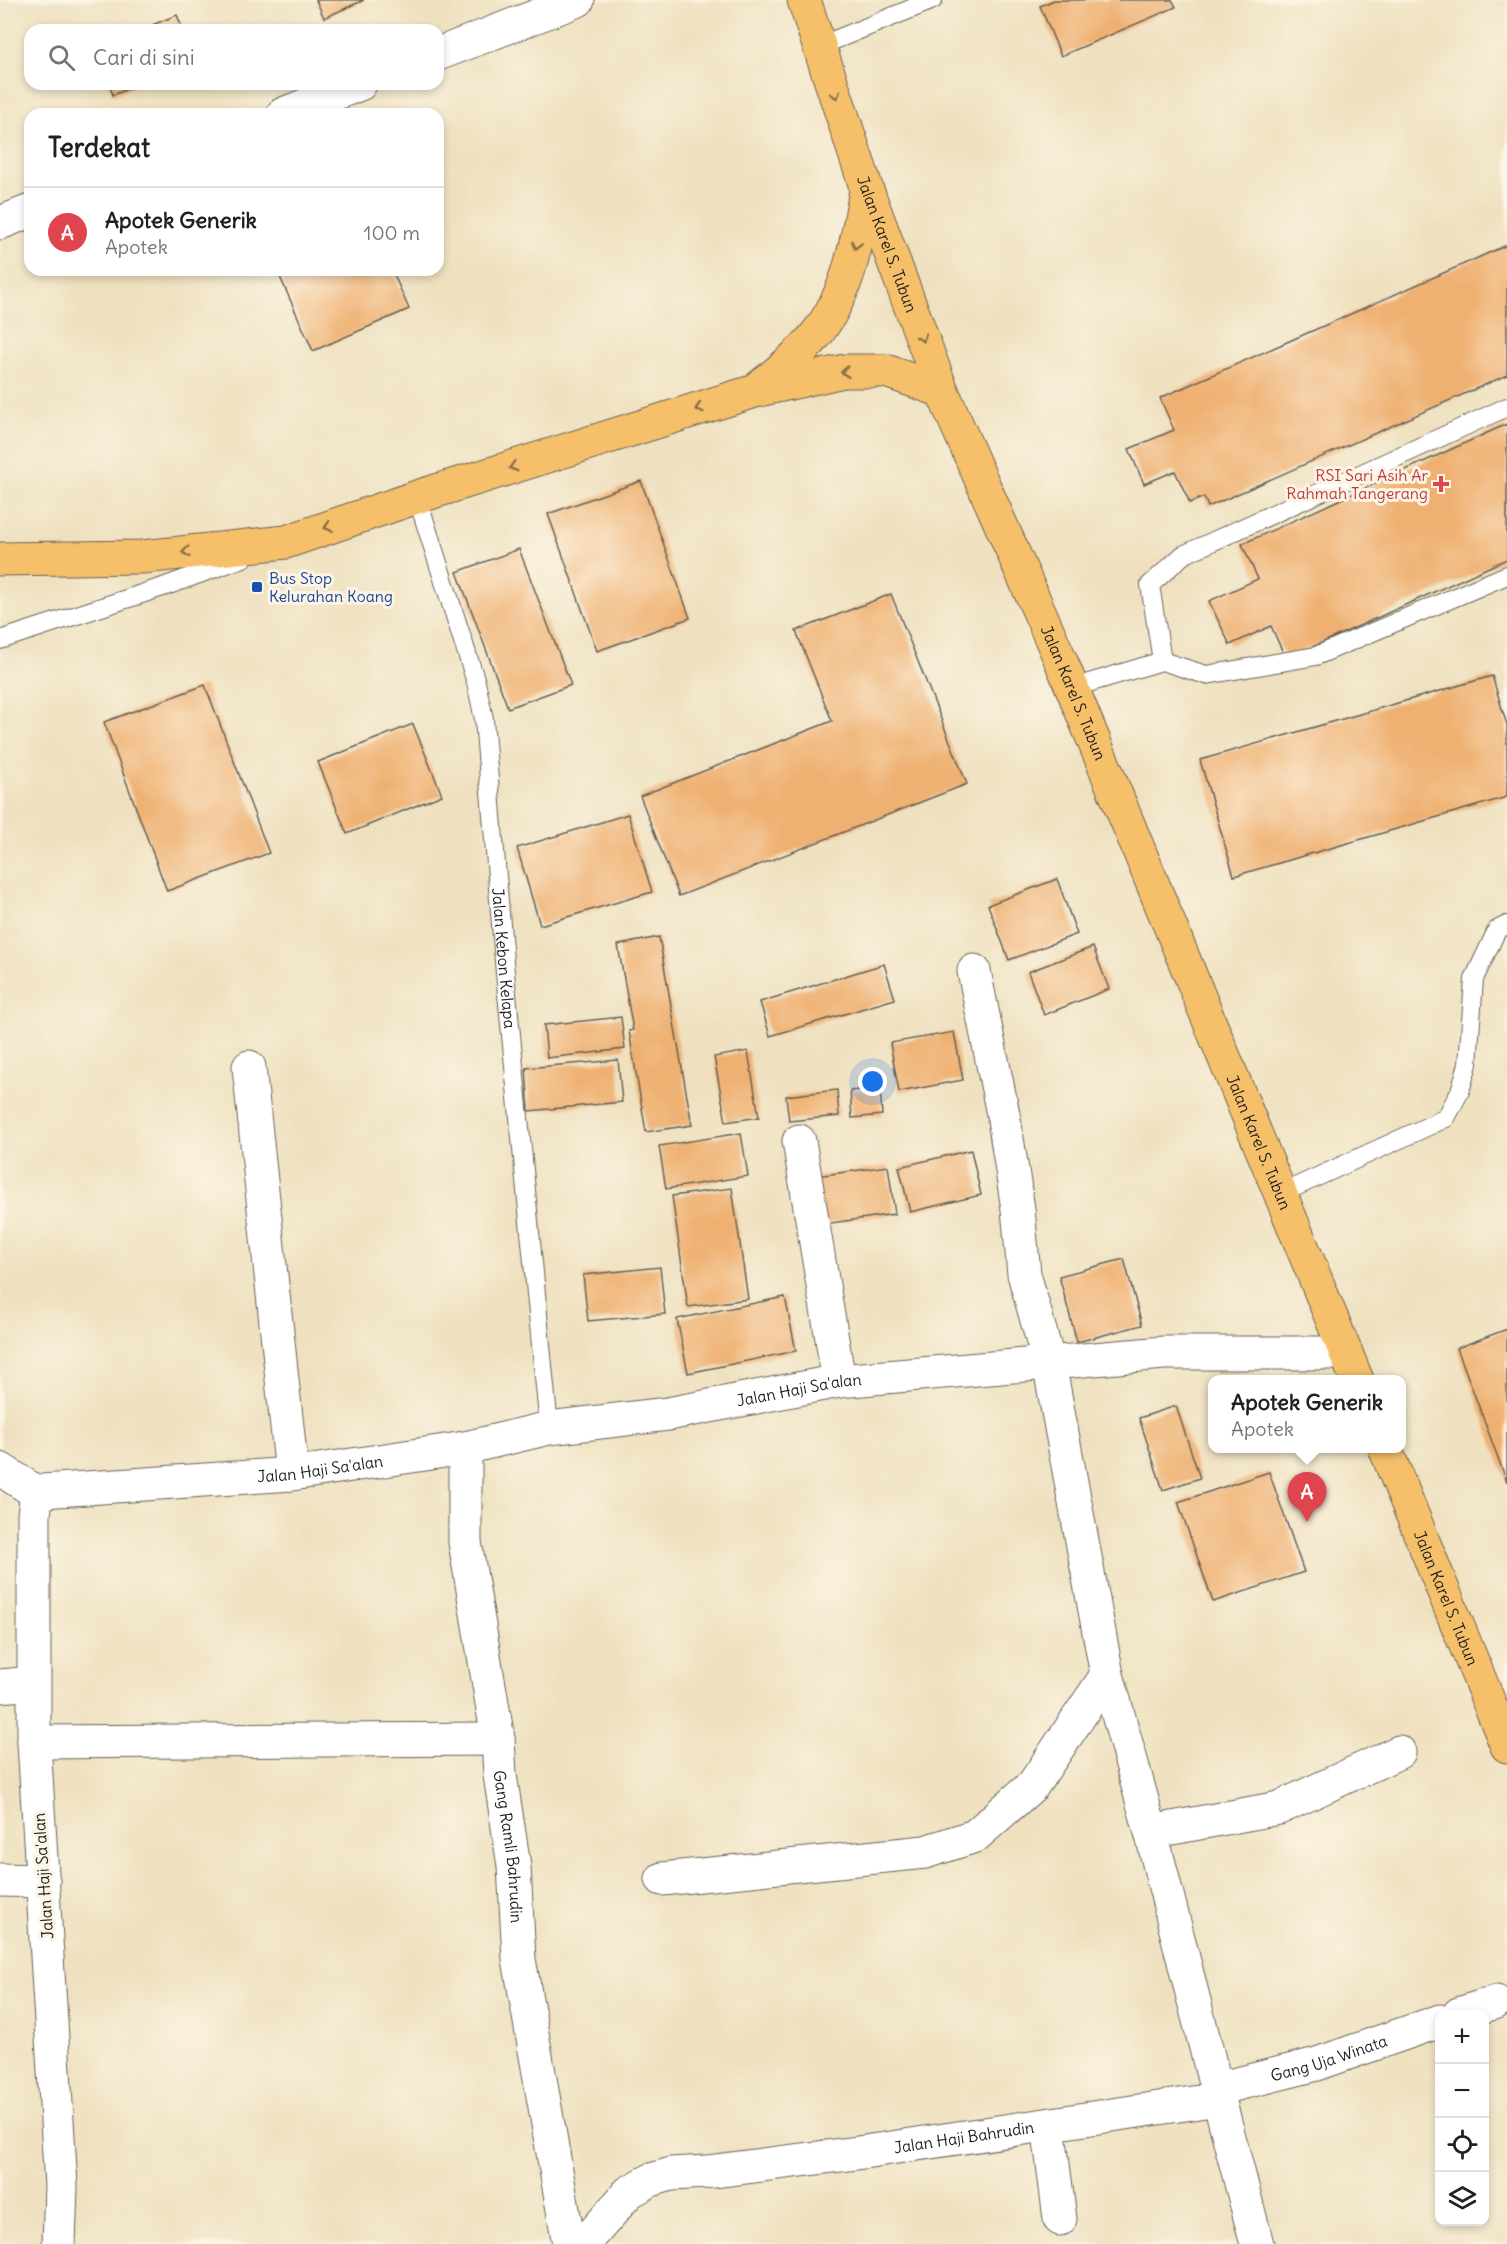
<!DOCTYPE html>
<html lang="id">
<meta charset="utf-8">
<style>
:root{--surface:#fff;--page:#f2f2f2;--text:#202124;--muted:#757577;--line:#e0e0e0;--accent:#1a73e8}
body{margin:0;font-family:Delius,sans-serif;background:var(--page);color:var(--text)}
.controls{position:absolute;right:18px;bottom:18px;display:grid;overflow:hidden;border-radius:12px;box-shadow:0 3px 9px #0003}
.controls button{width:54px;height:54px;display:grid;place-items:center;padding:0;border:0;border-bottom:2px solid var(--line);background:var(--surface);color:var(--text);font:30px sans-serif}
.you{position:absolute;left:873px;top:1082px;width:21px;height:21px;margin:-15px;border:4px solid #fff;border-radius:50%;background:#1a73e8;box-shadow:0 0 0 9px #1a73e833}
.badge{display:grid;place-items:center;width:39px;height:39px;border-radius:50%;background:var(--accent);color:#fff;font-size:20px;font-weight:700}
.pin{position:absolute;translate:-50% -50px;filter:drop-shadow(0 2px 3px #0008)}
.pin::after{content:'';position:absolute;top:32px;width:21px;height:18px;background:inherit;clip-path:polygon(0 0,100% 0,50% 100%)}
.popup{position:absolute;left:1208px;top:1375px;width:198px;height:78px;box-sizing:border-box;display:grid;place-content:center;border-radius:12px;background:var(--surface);filter:drop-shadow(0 2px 4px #0005);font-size:20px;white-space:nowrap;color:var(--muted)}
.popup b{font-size:22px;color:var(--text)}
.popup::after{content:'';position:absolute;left:50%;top:100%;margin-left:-12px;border:12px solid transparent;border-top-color:var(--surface)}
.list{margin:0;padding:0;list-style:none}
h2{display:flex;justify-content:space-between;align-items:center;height:78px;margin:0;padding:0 24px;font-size:26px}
h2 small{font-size:20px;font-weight:400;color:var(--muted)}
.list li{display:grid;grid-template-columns:39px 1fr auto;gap:18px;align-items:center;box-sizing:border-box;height:90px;padding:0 24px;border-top:2px solid var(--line)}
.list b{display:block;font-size:22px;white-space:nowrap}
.list p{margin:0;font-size:20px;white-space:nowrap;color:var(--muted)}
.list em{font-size:20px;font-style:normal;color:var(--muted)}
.icon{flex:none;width:33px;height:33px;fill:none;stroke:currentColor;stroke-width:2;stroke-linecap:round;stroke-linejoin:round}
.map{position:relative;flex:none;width:1507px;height:2244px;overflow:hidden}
.search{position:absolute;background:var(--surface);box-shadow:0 3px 9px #0003;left:24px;top:24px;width:420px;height:66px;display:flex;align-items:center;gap:15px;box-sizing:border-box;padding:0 21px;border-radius:18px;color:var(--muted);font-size:22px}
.panel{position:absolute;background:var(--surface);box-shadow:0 3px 9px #0003;left:24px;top:108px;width:420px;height:168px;border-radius:18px}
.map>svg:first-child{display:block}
.building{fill:#efb172}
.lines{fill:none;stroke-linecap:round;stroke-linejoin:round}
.lane-casing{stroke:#666155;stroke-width:20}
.street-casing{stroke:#666155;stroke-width:35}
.primary-casing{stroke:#666155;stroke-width:35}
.lane{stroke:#fff;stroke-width:18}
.street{stroke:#fff;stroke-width:33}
.primary{stroke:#f6c06b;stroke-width:33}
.oneway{stroke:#896e44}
.health-dot{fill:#e0444e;stroke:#fcf5e5;stroke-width:2}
.transit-dot{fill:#1a4fb4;stroke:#fcf5e5;stroke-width:2}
.labels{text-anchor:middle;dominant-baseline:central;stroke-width:6;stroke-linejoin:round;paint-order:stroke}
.street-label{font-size:16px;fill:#1c1c1c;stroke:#fcf5e5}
.health-label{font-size:16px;fill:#be3a42;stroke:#fcf5e5;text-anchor:end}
.transit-label{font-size:16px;fill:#164399;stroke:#fcf5e5;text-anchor:start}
</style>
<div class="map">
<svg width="1507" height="2244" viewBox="0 0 1507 2244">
<rect width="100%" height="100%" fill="#fcf5e5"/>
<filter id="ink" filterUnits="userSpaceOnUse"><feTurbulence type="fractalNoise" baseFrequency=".0167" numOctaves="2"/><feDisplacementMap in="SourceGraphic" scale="12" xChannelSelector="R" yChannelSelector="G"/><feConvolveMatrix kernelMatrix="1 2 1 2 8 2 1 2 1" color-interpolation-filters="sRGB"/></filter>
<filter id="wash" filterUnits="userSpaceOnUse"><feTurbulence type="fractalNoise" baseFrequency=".008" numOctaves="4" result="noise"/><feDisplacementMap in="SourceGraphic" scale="24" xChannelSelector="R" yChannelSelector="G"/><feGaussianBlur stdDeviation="1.35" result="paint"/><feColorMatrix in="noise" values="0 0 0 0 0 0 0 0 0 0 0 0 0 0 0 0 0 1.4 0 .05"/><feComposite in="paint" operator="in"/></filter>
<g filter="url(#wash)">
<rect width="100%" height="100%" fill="#efe1c0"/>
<g id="blocks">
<g class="building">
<polygon points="316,0 364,0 324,18"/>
<polygon points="1054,0 1172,0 1176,7 1061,56 1040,6"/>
<polygon points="177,15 183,30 140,30"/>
<polygon points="109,84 140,84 113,95"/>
<polygon points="1507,245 1507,375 1208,507 1204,497 1190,503 1175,471 1144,484 1129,449 1174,430 1160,398"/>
<polygon points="277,270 392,270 409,309 313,351"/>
<polygon points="1507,424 1507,559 1286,659 1271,626 1230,645 1209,601 1258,579 1242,544"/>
<polygon points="641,481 690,618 597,651 548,514"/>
<polygon points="519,549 571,685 508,708 457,572"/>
<polygon points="891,594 967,784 679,896 640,796 832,721 796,631"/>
<polygon points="1492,676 1507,725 1507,797 1234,876 1200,760"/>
<polygon points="205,685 269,853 167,891 104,722"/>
<polygon points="413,724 442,795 347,834 318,762"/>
<polygon points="628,814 652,892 540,925 517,848"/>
<polygon points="1057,879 1077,934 1009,960 988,905"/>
<polygon points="659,937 692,1125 646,1132 629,1031 633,1030 618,945"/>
<polygon points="1093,947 1109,989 1044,1015 1028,972"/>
<polygon points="884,964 895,999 770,1036 760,1002"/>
<polygon points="621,1017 625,1049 547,1058 544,1025"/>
<polygon points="954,1032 963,1080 899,1092 890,1043"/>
<polygon points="748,1051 759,1117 726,1122 714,1057"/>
<polygon points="618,1060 622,1102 529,1111 526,1068"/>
<polygon points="880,1088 882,1115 852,1118 850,1091"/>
<polygon points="837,1090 839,1116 789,1121 786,1096"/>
<polygon points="741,1133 748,1176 666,1189 659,1146"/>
<polygon points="971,1150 981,1195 910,1212 899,1167"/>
<polygon points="888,1166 895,1214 824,1224 817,1176"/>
<polygon points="732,1188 748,1299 688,1307 672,1196"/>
<polygon points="1124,1259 1142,1325 1077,1342 1059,1276"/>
<polygon points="660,1267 665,1314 588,1321 583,1275"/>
<polygon points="785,1297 796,1351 688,1373 677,1319"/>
<polygon points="1507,1329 1507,1482 1457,1348"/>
<polygon points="1176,1406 1200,1478 1163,1490 1139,1418"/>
<polygon points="1269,1472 1304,1572 1213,1602 1178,1502"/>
</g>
</g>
</g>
<g filter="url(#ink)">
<use href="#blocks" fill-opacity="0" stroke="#666155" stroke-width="1.5"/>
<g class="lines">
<g class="lane-casing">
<g id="lane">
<polyline points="820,46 933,0"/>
<path id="s1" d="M417 497 476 682 484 719 505 973 549 1428"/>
<polyline points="0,640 163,587 243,558"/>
<polyline points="1162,661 1150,585 1183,555 1507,407"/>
<polyline points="1072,688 1162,661 1206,675 1316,656 1507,575"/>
<polyline points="1280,1194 1446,1118 1460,1091 1468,1064 1474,979 1497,930 1507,925"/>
</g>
</g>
<g class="street-casing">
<g id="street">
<polyline points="438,54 578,0"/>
<polyline points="283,114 360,84"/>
<polyline points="0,223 30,211"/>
<polyline points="974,971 1004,1119 1018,1209 1024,1274 1049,1363 1107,1675 1151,1832 1279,1808 1399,1752"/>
<polyline points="249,1067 292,1474"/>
<polyline points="799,1141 839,1381"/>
<path id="s2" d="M465 1448V1542L498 1739 500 1775 514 1866 519 1959 569 2244"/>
<polyline points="0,1469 39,1494"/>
<polyline points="0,1686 33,1683"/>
<polyline points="34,1742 498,1739"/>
<polyline points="1151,1832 1219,2099"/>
<polyline points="662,1879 925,1852 975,1836 1033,1785 1107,1675"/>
<polyline points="0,1880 43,1881"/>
<polyline points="1459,2014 1496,2002"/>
<path id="s3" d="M1217 2089 1317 2064 1440 2021"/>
<polyline points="1048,2125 1060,2219"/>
<path id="s4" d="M59 2244 61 2186 34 1742V1515L36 1499 42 1491 292 1474 465 1448 549 1428 668 1414 839 1381 1164 1353H1346"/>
<path id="s5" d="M584 2244 629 2192 651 2180 671 2174 707 2172 857 2153 1219 2099 1257 2244"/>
</g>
</g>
<g class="primary-casing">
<g id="primary">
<path id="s6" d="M804 0 866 187 942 391 1061 661 1357 1380"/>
<path d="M756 390C776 373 799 356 815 336 849 294 857 242 866 190"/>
<polyline points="0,559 142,557 286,542 417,497 755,391 844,371 886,371 942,391"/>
<path id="s7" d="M1385 1448 1507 1746"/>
</g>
</g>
<use href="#lane" class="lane"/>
<use href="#street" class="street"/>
<use href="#primary" class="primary"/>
</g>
<defs><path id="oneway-chevron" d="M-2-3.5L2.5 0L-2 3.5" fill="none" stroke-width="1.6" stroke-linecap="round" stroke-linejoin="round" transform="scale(1.5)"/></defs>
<g class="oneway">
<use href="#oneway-chevron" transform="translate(836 95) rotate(72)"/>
<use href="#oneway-chevron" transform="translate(856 245) rotate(104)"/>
<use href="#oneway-chevron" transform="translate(922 338) rotate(70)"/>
<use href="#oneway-chevron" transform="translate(845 372) rotate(174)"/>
<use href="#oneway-chevron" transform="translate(699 408) rotate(163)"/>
<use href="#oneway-chevron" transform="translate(513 467) rotate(163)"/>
<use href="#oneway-chevron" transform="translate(328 527) rotate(161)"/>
<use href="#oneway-chevron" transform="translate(186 552) rotate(174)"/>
</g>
</g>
<path class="health-dot" d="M1438 475h6v6h6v6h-6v6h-6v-6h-6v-6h6z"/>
<rect class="transit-dot" x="251" y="581" width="12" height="12" rx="3"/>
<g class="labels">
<g class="street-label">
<text stroke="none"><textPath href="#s6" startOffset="258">Jalan Karel S. Tubun</textPath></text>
<text stroke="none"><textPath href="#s6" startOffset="744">Jalan Karel S. Tubun</textPath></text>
<text stroke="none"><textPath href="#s1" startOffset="472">Jalan Kebon Kelapa</textPath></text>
<text stroke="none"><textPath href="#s6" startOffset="1230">Jalan Karel S. Tubun</textPath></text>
<text stroke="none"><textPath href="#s4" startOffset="1521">Jalan Haji Sa'alan</textPath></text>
<text stroke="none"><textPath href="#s4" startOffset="1035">Jalan Haji Sa'alan</textPath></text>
<text stroke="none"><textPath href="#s7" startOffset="162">Jalan Karel S. Tubun</textPath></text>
<text stroke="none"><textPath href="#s2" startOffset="402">Gang Ramli Bahrudin</textPath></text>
<text transform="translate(43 1876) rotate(-94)">Jalan Haji Sa'alan</text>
<text stroke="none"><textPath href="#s3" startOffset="116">Gang Uja Winata</textPath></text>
<text stroke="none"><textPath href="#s5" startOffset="410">Jalan Haji Bahrudin</textPath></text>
</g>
<g class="health-label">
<text x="1428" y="475">RSI Sari Asih Ar<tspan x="1428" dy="18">Rahmah Tangerang</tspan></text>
</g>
<g class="transit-label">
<text x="269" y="578">Bus Stop<tspan x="269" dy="18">Kelurahan Koang</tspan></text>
</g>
</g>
</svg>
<div class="controls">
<button>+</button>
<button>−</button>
<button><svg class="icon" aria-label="locate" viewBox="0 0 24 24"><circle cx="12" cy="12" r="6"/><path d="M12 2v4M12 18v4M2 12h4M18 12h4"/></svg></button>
<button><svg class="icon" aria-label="layers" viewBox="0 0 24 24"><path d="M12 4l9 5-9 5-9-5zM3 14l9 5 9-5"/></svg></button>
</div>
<div class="you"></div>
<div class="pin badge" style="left:1307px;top:1522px;background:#e0444e">A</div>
<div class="popup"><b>Apotek Generik</b>Apotek</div>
<div class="search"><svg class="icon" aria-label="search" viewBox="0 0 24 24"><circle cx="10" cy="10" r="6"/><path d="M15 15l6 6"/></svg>Cari di sini</div>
<section class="panel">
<h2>Terdekat<small></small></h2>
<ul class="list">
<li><span class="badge" style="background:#e0444e">A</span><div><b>Apotek Generik</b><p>Apotek</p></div><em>100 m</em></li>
</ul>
</section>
</div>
